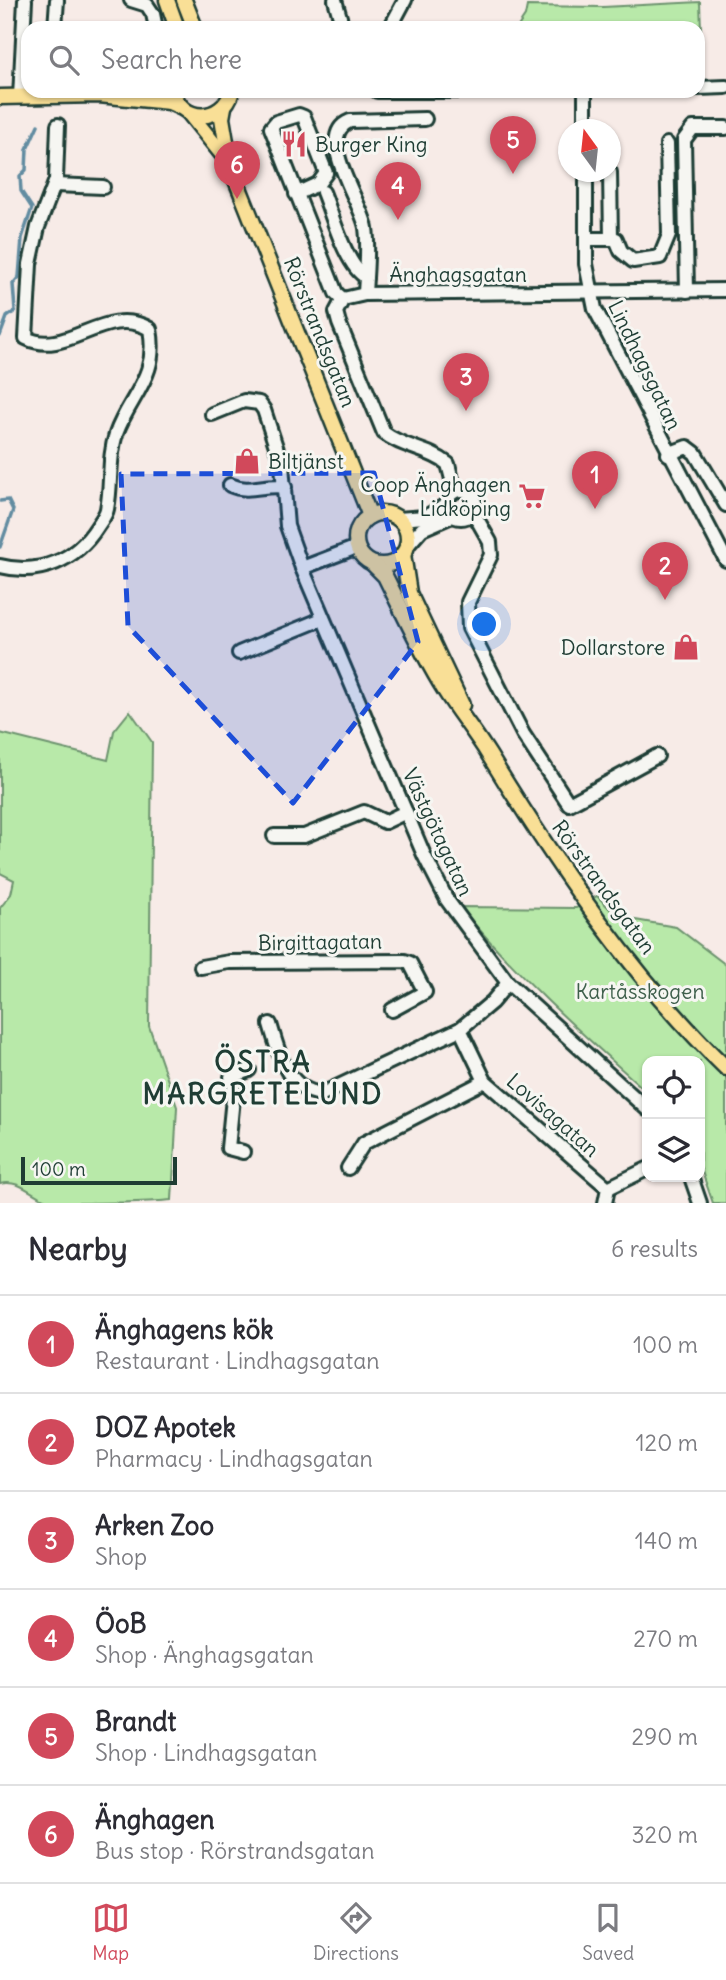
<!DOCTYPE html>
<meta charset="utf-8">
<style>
:root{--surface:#fff;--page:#f2f2f3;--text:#2b2b33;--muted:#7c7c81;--line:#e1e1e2;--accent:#d1495b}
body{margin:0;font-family:Delius,sans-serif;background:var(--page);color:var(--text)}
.controls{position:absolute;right:21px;bottom:21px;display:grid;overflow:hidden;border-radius:14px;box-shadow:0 2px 5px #0004}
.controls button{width:63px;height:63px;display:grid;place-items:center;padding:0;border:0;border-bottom:2px solid var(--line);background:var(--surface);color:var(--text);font:35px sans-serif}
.compass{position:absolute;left:558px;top:119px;width:63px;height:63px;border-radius:50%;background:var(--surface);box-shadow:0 2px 5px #0004;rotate:345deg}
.scale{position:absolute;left:21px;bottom:18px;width:156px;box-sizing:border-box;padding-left:7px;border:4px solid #1f3d34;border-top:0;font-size:19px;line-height:24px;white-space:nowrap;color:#1f3d34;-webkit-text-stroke:5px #f6f6f2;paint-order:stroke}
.you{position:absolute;left:485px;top:625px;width:24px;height:24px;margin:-18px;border:5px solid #fff;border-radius:50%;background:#1a73e8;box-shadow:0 0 0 10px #1a73e833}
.badge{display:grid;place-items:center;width:46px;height:46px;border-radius:50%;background:var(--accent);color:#fff;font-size:23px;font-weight:700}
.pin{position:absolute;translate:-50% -58px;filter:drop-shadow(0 2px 4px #0008)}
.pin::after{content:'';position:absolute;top:37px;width:24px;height:21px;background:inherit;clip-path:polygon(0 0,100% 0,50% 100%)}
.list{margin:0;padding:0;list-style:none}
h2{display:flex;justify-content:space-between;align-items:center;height:91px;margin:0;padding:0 28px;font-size:30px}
h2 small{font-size:23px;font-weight:400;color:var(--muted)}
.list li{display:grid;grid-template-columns:46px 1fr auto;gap:21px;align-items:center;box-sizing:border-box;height:98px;padding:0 28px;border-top:2px solid var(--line)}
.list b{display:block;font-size:26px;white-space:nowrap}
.list p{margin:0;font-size:23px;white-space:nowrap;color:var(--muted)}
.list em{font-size:23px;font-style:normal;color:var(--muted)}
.icon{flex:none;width:38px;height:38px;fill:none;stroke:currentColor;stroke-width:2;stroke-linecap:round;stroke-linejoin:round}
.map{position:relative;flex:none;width:726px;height:1203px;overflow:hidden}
.search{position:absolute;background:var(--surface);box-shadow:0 2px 5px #0004;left:21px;right:21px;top:21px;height:77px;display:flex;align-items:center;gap:18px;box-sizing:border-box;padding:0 24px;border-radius:21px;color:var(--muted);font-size:26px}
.sheet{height:679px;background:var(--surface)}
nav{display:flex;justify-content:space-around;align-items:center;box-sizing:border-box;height:98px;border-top:2px solid var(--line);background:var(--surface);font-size:19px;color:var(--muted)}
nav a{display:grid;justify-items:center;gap:4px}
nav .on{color:var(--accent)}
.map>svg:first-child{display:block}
.green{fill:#b8e9a9;stroke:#6c936e;stroke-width:2}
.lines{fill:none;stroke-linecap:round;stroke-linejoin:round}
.stream{stroke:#628ca1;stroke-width:3.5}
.minor-casing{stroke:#1f3d34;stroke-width:18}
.major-casing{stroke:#1f3d34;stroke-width:19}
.minor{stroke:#f6f6f2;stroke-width:12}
.major{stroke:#f9df96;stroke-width:14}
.marked{fill:#1d4ed8;fill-opacity:0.2;stroke:#1d4ed8;stroke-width:5;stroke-dasharray:14 9;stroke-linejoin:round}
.labels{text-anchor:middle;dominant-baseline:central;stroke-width:6;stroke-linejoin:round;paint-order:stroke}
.poi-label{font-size:21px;fill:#1f3d34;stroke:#f6f6f2;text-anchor:start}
.street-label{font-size:21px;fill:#1f3d34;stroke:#f6f6f2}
.park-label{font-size:21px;fill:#3e5f4b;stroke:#f6f6f2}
.district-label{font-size:28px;font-weight:bold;letter-spacing:2px;fill:#1f3d34;stroke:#f6f6f2}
</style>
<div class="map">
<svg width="726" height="1203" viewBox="0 0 726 1203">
<rect width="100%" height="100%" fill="#f7ebe7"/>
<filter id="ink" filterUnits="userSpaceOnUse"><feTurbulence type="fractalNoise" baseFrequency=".0143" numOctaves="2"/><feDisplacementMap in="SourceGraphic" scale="14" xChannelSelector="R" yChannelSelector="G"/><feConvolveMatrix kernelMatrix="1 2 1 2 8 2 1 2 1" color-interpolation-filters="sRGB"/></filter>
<g filter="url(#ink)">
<g class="green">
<polygon points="700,2 702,56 698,67 698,28 517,28 525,16 527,6 603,7"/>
<path d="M130 711 152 742 149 1026 177 1107 172 1200C145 1203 82 1203 55 1203 35 1200 22 1178 0 1184V908L11 894 14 880 0 873V733L108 760 114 731Z"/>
<path d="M597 896 618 917 676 927 726 965V1203H713L700 1166V1061H647V1092C580 1032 518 977 460 907L576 908Z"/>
</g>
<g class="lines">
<g class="stream">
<polyline points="0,336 7,317 15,311 13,284 19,277 22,238 32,208 21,191 20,176 26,170 27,149 38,125"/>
<polyline points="0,501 8,500 13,510 0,547"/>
</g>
<g class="minor-casing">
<g id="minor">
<polyline points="131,0 147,5 153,14 156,28"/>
<polyline points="335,0 343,28"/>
<polyline points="55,28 57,0"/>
<polyline points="390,28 405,0"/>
<polyline points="698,88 726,87"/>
<polyline points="377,91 480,91"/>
<polyline points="585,91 585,130"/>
<polyline points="20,97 25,0"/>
<polyline points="586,172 586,264 595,309 726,560"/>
<polyline points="610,172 611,239"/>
<polyline points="55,185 103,187"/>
<path d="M323 192C332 214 346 267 366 277"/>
<polyline points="296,194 318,184 326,173 304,117 299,115 276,122 271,128 336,293 343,299"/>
<polyline points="587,239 616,239 621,251 633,261 660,257 669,235 667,144"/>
<polyline points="687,291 684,140 693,128 726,128"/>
<path d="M365 294C366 272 369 249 366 228 363 204 313 136 350 121L425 119"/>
<polyline points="212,414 244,401 259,403 264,410 282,465 287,526 302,568"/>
<polyline points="668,454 687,447 695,453 726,505"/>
<path d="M230 485C250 494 265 483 285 487"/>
<circle cx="461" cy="504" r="14"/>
<path d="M455 491 448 464C428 448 403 448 384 433L339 323 336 312 343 299 365 294 726 290"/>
<polyline points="473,512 490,542 491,555 468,602 469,628 523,734 569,804 657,756"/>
<polyline points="398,519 425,517 446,505"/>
<polyline points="407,546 422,529 452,516"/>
<polyline points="357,547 302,568 424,855 447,900 508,983 647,1109"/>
<path d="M0 566C40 576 76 560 97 527 101 521 106 515 107 509 112 484 108 458 116 434 130 395 159 377 150 329 105 303 67 359 26 338L30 264 38 227 56 180 58 125"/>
<polyline points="239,653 322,619"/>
<polyline points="274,836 304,836 364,812 385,822 406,812"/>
<polyline points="201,967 229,962 405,961 410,963 425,992 392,1010"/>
<path d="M270 1024C279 1053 286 1090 322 1094L460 1029 492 1002 508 983"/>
<polyline points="460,1029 485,1081 608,1188 605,1203"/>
<polyline points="243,1152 228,1148 234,1088 231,1077 249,1070"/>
<polyline points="348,1168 364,1143 485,1081"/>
<polyline points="691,1177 700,1203"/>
<polyline points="608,1188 647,1169"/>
</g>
</g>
<g class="major-casing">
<g id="major">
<polyline points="167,0 177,28"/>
<polyline points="184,0 195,28"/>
<path d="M173 91C181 124 223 123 232 91"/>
<polyline points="0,97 99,95 169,102 180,107"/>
<polyline points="224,107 222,118 230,165 370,516"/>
<polyline points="189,113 230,164"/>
<circle cx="382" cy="539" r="26"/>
<polyline points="403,554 409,593 462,705"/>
<path d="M373 564 385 576C404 614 422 654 444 689 458 712 475 732 489 755 557 866 632 977 726 1068"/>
</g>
</g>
<use href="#minor" class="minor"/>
<use href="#major" class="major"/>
</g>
</g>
<path class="marked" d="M374 473 418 642 293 803 128 626 121 474Z"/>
<defs>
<g id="restaurant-bare" transform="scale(2.1)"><path d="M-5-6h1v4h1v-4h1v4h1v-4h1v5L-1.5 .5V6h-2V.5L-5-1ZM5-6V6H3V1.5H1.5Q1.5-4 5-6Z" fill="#d1495b" stroke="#f6f6f2" stroke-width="2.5" paint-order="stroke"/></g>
<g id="shop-bare" transform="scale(2.1)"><path d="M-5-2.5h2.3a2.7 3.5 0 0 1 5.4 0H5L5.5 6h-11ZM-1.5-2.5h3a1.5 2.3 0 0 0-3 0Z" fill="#d1495b" stroke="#f6f6f2" stroke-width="2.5" paint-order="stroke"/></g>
<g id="supermarket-bare" transform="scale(2.1)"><path d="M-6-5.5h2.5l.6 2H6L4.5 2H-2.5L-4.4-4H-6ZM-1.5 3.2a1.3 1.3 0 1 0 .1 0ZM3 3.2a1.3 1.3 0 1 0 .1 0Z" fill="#d1495b" stroke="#f6f6f2" stroke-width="2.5" paint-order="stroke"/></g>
</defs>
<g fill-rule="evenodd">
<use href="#restaurant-bare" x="294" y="144"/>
<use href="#shop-bare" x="247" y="461"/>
<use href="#supermarket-bare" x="532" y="496"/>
<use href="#shop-bare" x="686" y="647"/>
</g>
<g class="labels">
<g class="poi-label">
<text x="315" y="144">Burger King</text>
<text x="268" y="461">Biltjänst</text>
<text x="511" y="484" text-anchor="end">Coop Änghagen<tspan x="511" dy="24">Lidköping</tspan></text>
<text x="665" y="647" text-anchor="end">Dollarstore</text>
</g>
<g class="street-label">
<text x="458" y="274">Änghagsgatan</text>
<text transform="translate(320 332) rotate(68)">Rörstrandsgatan</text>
<text transform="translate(645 365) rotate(64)">Lindhagsgatan</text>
<text transform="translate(438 832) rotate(65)">Västgötagatan</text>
<text transform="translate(604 887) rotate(54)">Rörstrandsgatan</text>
<text transform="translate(320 942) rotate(-1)">Birgittagatan</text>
<text transform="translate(553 1115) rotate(41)">Lovisagatan</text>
</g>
<g class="park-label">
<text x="640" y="991">Kartåsskogen</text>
</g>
<g class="district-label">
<text x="263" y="1062">ÖSTRA<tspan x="263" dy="32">MARGRETELUND</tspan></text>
</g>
</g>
</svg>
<div class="controls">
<button><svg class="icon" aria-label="locate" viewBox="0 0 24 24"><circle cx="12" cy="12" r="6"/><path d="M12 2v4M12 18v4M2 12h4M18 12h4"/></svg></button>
<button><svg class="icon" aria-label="layers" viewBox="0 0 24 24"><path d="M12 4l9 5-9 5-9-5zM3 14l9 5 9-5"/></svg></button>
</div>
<svg class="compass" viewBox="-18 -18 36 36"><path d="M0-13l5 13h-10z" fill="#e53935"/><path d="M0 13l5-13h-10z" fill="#7c7c81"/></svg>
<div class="scale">100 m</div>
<div class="you"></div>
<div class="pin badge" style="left:595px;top:509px">1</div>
<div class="pin badge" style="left:665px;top:600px">2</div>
<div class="pin badge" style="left:466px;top:411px">3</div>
<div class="pin badge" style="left:398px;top:220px">4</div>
<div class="pin badge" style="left:513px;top:174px">5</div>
<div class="pin badge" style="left:237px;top:199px">6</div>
<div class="search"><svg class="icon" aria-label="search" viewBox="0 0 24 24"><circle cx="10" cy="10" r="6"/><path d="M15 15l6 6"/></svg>Search here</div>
</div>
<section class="sheet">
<h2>Nearby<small>6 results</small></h2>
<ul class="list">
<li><span class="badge">1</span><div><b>Änghagens kök</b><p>Restaurant · Lindhagsgatan</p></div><em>100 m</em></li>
<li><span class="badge">2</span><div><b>DOZ Apotek</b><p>Pharmacy · Lindhagsgatan</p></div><em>120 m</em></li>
<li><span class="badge">3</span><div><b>Arken Zoo</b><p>Shop</p></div><em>140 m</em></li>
<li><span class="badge">4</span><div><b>ÖoB</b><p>Shop · Änghagsgatan</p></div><em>270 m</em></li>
<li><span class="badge">5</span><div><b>Brandt</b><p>Shop · Lindhagsgatan</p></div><em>290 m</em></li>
<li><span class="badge">6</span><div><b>Änghagen</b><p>Bus stop · Rörstrandsgatan</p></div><em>320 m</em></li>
</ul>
</section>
<nav>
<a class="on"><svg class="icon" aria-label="map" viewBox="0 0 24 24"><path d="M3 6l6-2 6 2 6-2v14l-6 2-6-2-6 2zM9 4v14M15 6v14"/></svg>Map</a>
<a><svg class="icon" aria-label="directions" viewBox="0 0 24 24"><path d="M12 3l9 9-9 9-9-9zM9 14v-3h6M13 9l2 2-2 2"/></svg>Directions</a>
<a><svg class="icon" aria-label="saved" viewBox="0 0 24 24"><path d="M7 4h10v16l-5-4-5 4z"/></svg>Saved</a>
</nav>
